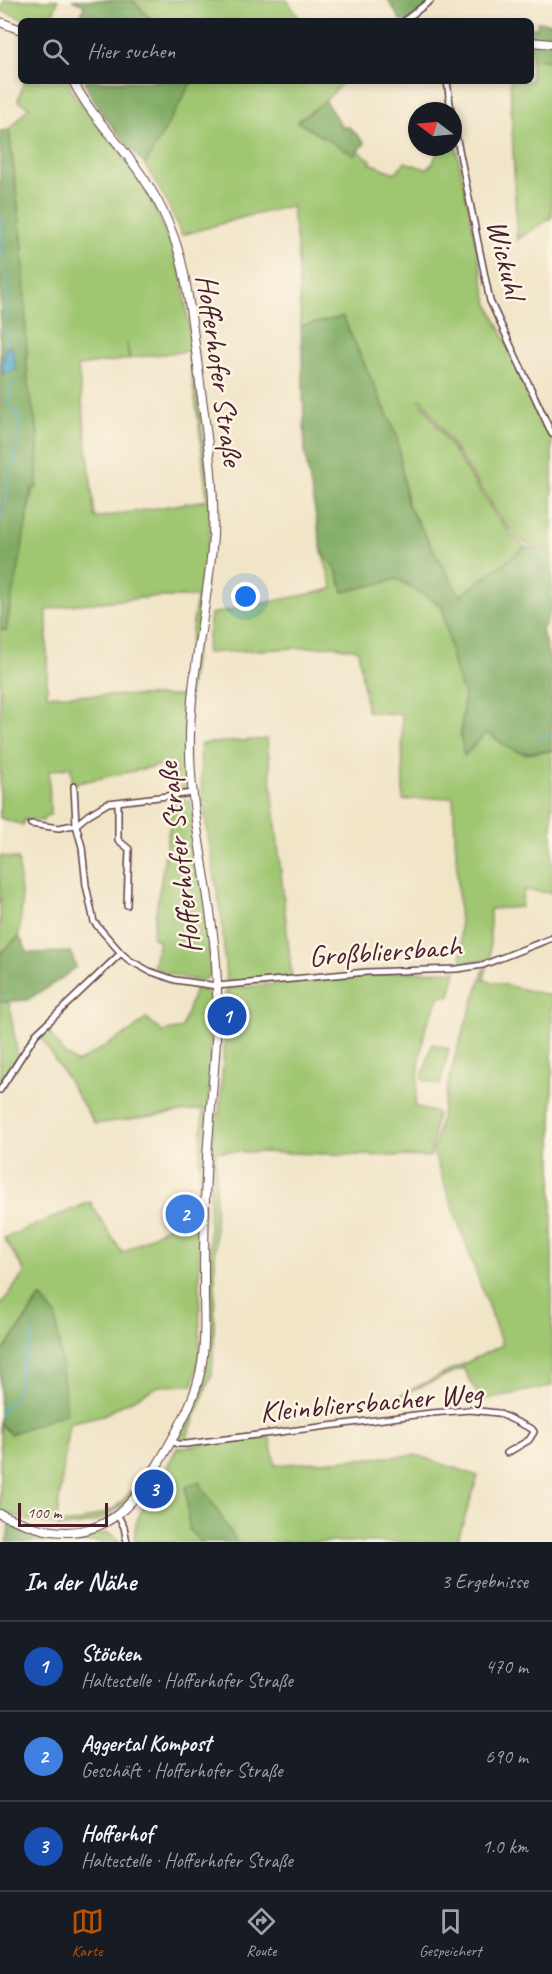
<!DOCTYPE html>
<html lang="de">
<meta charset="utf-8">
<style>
:root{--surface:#171b24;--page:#242831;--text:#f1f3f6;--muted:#9ea1a6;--line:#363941;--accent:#b45309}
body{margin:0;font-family:Caveat,sans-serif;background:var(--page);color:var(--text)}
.compass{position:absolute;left:408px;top:102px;width:54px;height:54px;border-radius:50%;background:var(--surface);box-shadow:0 3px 9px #0003;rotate:286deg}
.scale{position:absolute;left:18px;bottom:15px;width:90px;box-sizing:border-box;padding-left:6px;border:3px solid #4a1f2b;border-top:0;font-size:16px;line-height:21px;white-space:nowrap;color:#4a1f2b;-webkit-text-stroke:4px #fcf5e5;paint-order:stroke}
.you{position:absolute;left:246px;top:597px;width:21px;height:21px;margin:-15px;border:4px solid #fff;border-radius:50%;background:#1a73e8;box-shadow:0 0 0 9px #1a73e833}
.badge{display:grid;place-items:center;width:39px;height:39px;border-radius:50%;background:var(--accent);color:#fff;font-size:20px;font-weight:700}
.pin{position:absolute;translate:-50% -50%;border:3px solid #fff;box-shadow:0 2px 6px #0006}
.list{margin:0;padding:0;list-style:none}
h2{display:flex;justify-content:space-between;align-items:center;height:78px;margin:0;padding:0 24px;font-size:26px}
h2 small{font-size:20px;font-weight:400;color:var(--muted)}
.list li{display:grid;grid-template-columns:39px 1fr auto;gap:18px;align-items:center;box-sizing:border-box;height:90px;padding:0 24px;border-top:2px solid var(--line)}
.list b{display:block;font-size:22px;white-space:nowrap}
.list p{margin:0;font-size:20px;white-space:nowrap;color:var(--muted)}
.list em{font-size:20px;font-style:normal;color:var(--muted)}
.icon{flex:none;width:33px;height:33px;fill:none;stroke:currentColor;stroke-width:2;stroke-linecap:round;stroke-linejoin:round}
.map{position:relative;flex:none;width:552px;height:1542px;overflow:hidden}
.search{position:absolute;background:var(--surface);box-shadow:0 3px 9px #0003;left:18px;right:18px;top:18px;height:66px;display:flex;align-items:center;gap:15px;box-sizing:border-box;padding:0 21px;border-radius:9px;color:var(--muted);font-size:22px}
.sheet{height:348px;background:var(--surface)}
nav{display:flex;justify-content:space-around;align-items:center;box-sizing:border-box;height:84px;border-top:2px solid var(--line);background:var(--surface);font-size:16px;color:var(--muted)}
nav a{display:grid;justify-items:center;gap:3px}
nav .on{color:var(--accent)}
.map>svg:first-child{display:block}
.green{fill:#9fc671;stroke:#74724e;stroke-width:1.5;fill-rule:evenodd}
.forest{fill:#7fab63;stroke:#646547;stroke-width:1.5}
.water{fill:#4eabcc;stroke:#4c657c;stroke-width:1.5}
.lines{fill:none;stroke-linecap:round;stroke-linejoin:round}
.stream{stroke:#4eabcc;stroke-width:1.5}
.street-casing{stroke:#633d43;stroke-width:8}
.secondary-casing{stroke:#633d43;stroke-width:10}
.street{stroke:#fff;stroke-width:5}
.secondary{stroke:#fff;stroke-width:8}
.labels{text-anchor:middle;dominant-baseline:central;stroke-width:5;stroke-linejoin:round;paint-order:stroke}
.street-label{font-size:30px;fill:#4a1f2b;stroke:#fcf5e5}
</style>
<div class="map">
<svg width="552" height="1542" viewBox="0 0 552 1542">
<rect width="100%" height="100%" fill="#fcf5e5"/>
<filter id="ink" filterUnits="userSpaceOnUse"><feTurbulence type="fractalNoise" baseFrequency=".0167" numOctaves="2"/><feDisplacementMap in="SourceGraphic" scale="12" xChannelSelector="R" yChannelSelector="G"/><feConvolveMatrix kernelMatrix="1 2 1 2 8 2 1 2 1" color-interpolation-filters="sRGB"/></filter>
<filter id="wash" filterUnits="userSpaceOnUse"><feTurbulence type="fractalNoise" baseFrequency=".008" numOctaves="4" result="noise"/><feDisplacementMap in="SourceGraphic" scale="24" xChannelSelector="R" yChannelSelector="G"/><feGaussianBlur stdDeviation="1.35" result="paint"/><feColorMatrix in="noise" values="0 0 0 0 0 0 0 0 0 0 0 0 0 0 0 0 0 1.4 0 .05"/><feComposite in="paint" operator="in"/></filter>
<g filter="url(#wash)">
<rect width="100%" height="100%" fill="#f1e5c8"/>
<g class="green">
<polygon points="5,0 58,0 50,21 28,21 1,10"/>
<polygon points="132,0 287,0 301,21 162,21 150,18"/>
<polygon points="531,58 552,61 552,217 517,240 510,81 531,81"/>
<path d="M24 81H68L72 92C108 138 149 184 168 240L170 237 183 281 211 500 209 547 189 697 188 774 185 788 180 792 173 793 176 762 72 784 71 767 49 771 50 815 45 816 43 821 24 819 23 825 0 818V629L6 630 33 488H36L38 433 28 386 23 247 9 130 29 107 18 101ZM127 344 130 358 188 351 199 425 207 500 95 518 78 366 129 359ZM152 597H197L182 696 47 695V610L70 605Z"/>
<path d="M192 81H344L325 101 298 121 355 155 358 151 371 160 370 163 395 173 405 162 426 169 433 163 439 147H453V131L488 303 552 439V541C543 546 535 549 526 543 508 533 496 510 484 493 463 462 443 431 423 400H420L497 517 511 535 525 547 460 596 407 503 397 436 343 317 301 326 297 243 291 206 244 217 182 235 165 198 145 165Z"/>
<polygon points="322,552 337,569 343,592 398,579 442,606 454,667 464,696 461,736 464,755 484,735 490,734 503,745 524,754 552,751 552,893 524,890 521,907 490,909 490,959 462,964 453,797 403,800 402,715 367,711 358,650 333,646 206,653 211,614 333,589"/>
<polygon points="267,739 292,979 236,983 226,981 222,921 202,798 200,744"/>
<path d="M181 797 188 800 191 804 205 896 211 973C205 990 166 972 153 968L159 941 152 937 174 798Z"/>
<polygon points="0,856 18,859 22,905 19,936 0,954"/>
<polygon points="487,967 484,980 552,996 552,1386 481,1400 463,1368 413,1390 391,1403 388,1401 502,1345 433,1152 455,1056 484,969"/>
<polygon points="456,971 450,996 441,995 426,1025 420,1057 415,1107 437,1113 430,1157 216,1151 214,1342 212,1373 185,1442 177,1439 193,1407 204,1379 208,1343 210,1179 214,1114 219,1114 226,1023 228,1022 229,1014 227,1012 226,989 403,972"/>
<polygon points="195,989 207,991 212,996 208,1108 202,1192 198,1192 203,1109 95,1124 39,1034 47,1028 63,1053 77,1063 131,1031 147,1018 162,1032 182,1028"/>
<polygon points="0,1002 9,1002 18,1058 0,1086"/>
<polygon points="432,1044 449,1049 440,1085 422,1079"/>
<polygon points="90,1202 122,1253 190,1214 199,1214 200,1353 193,1385 159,1386 103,1415 69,1423 56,1525 22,1519 0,1510 0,1424 11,1434 56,1316 40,1297 0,1356 0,1306 25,1272 4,1238"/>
<path d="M269 1435 275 1465 416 1455 478 1476 457 1542H237L199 1483 186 1488 189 1530 201 1542H135C133 1525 139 1514 148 1500H151L156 1492 155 1490 177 1448Z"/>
<path d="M137 1485C135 1493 130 1499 123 1504 102 1523 86 1526 58 1527L57 1524 80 1522 115 1508Z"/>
<polygon points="30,1533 60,1539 107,1533 115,1536 120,1542 34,1542"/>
</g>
<g class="forest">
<polygon points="72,0 132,0 150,18 162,21 80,21 84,5"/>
<polygon points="388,0 435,0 409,21 401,21"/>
<polygon points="537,22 552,23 552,61 531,58 531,28 537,28"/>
<path d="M85 81H192L145 165C128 145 91 105 85 81Z"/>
<polygon points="325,101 342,127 349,127 365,143 354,155 297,122"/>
<path d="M9 130 23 247 28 386 38 433 37 488H32C26 514 24 540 19 566 15 588 8 609 6 631L0 629V131Z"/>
<path d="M343 317 397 436 407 504 460 596 525 547 538 549 552 545V608L542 631 552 667V750C520 755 516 755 490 734L484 735 464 756 461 736 464 696 454 667 442 606 398 579 343 592 337 571 322 552 305 453 301 326Z"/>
<polygon points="19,936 28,953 71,952 76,967 61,979 27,1000 0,1002 0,954"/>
<polygon points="41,1297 56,1316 67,1413 11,1434 0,1424 0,1356"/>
<polygon points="199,1482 237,1542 201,1542 189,1530 186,1487"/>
<polygon points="9,1524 30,1533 34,1542 7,1542"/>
</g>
<polygon class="water" points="6,347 12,347 16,370 3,375 2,363"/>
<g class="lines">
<g class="stream">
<polyline points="0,219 8,279 7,346"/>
<polyline points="0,518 5,504 7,484 17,452 19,416 8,404 12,381"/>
<polyline points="539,736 552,735"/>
<polyline points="0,1416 4,1408 17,1395 23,1361 34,1332"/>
</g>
</g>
</g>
<g filter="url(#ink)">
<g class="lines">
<g class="street-casing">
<g id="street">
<polyline points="404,21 431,0"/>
<polyline points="447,81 451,111"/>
<polyline points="453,120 490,301 552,434"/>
<polyline points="74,786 76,825 82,847 86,885 94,922 121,953 129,960 149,971 175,980 217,986 367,972 457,969 483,965 552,938"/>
<polyline points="118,802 118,840 129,849 127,905"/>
<polyline points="31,824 59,828 68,826 76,825 88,815 108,803 193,793"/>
<polyline points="0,1090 36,1034 121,953"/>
<polyline points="172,1440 177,1444 186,1444 431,1413 470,1410 498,1413 532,1429 534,1432 529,1440 507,1453"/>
<polyline points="118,1516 124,1527 127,1542"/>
</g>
</g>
<g class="secondary-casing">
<g id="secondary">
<polyline points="0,22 21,30"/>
<polyline points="531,42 552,44"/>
<path d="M0 1514C15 1520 30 1527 46 1530 108 1542 138 1500 165 1452 181 1424 197 1396 202 1363 206 1339 204 1314 204 1290 204 1252 204 1214 206 1176 209 1105 221 1035 216 964 211 894 192 825 190 754 188 680 208 609 213 536 215 490 208 444 202 398 196 355 192 312 183 269 175 232 158 197 135 166 115 138 89 113 73 81"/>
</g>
</g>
<use href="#street" class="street"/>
<use href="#secondary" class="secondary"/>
</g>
</g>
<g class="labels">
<g class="street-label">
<text transform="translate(506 259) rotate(76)">Wickuhl</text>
<text transform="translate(220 370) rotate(82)">Hofferhofer Straße</text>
<text transform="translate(179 858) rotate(-97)">Hofferhofer Straße</text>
<text transform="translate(385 951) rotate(-4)">Großbliersbach</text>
<text transform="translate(371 1402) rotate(-5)">Kleinbliersbacher Weg</text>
</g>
</g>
</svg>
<svg class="compass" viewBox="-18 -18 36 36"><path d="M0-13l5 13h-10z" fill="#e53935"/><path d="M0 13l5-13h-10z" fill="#9ea1a6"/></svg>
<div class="scale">100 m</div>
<div class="you"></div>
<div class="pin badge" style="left:227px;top:1016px;background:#1a4fb4">1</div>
<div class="pin badge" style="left:185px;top:1214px;background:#3f7fe0">2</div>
<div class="pin badge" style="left:154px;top:1489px;background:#1a4fb4">3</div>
<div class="search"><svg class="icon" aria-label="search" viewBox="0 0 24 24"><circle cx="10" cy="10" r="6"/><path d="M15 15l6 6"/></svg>Hier suchen</div>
</div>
<section class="sheet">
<h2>In der Nähe<small>3 Ergebnisse</small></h2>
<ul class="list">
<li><span class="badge" style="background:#1a4fb4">1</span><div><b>Stöcken</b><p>Haltestelle · Hofferhofer Straße</p></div><em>470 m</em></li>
<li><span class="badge" style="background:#3f7fe0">2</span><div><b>Aggertal Kompost</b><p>Geschäft · Hofferhofer Straße</p></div><em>690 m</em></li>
<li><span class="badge" style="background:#1a4fb4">3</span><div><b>Hofferhof</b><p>Haltestelle · Hofferhofer Straße</p></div><em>1.0 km</em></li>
</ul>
</section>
<nav>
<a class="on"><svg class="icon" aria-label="map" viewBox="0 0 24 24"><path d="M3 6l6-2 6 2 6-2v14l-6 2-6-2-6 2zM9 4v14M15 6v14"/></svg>Karte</a>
<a><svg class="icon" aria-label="directions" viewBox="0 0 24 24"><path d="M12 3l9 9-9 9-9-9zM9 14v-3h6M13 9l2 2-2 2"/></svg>Route</a>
<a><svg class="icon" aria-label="saved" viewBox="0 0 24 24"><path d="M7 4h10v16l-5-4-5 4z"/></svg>Gespeichert</a>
</nav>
